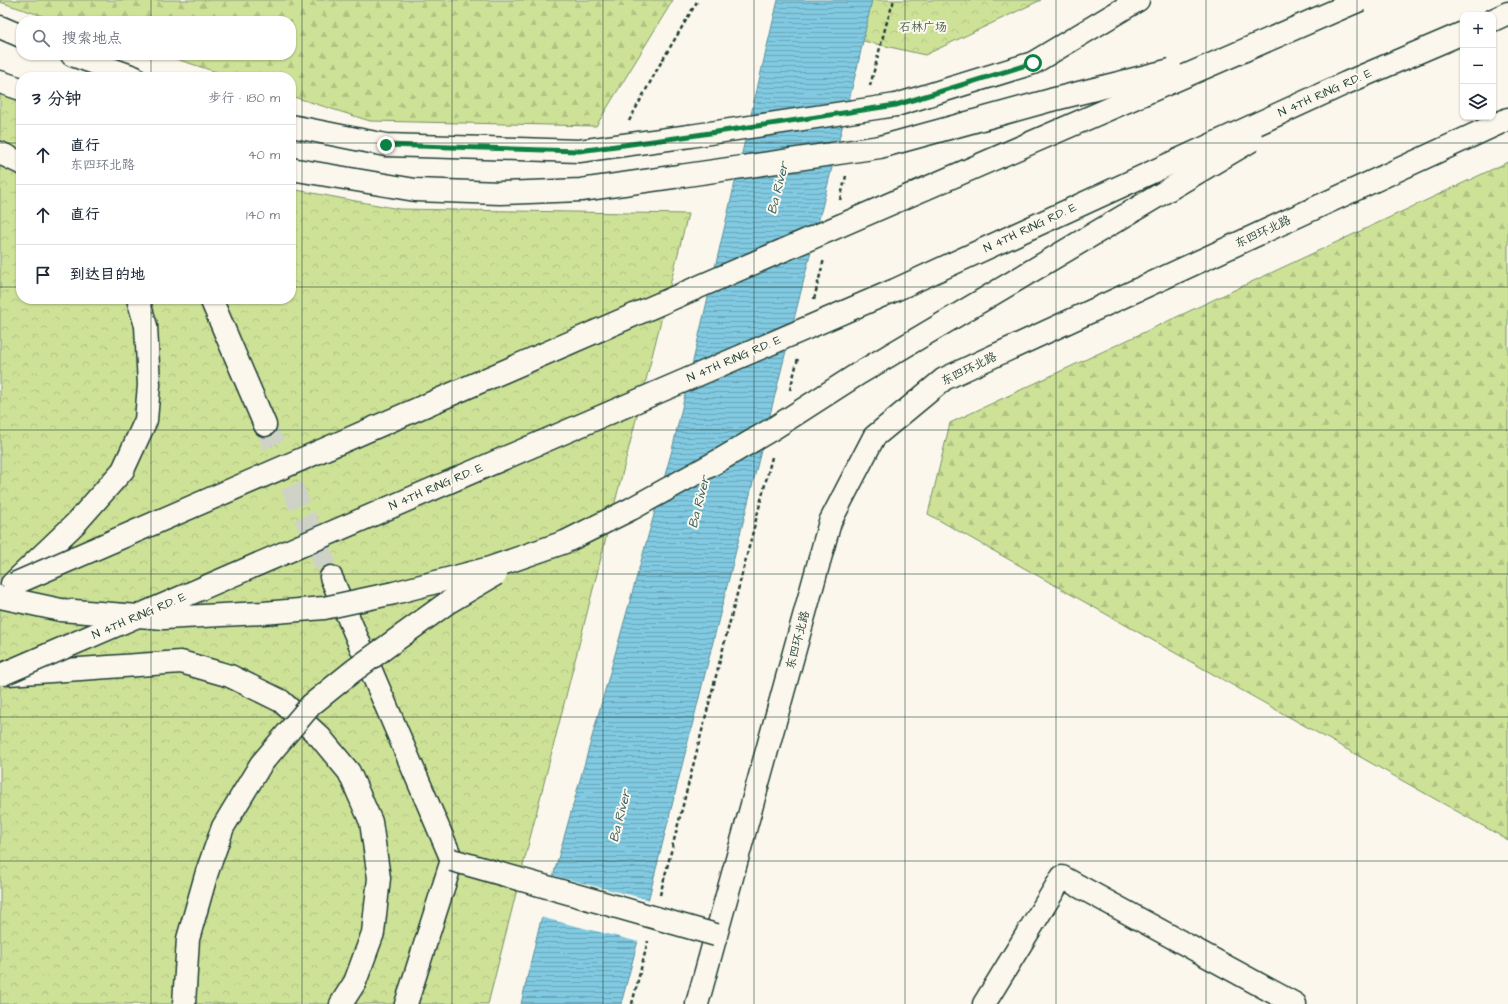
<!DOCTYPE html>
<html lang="zh">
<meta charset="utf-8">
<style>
:root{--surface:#fff;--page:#f6f6f7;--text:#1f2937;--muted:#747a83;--line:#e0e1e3}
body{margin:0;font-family:"Architects Daughter","LXGW WenKai TC",sans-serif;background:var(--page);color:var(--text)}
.controls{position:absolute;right:12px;top:12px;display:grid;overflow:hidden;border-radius:8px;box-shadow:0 1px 3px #0004}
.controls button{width:36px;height:36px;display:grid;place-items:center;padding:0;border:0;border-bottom:1px solid var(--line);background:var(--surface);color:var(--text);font:20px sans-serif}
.stop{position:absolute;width:12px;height:12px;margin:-9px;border:3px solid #0b8043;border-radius:50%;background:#fff}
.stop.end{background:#0b8043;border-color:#fff;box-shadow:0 1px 4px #0008}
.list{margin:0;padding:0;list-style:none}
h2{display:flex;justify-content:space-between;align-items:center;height:52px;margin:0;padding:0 16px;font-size:17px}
h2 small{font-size:13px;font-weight:400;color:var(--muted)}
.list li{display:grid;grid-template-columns:26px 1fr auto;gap:12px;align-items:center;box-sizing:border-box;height:60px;padding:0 16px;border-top:1px solid var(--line)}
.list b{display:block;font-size:15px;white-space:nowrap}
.list p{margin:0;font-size:13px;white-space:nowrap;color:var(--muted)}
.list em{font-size:13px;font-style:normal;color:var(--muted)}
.icon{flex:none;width:22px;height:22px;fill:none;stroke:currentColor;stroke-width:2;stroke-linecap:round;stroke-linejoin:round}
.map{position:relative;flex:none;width:1508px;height:1004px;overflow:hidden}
.search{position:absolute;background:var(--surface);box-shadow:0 1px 3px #0004;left:16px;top:16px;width:280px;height:44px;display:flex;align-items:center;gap:10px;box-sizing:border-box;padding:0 14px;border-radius:16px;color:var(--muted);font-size:15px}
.panel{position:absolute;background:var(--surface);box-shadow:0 1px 3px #0004;left:16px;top:72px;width:280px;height:232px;border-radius:16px}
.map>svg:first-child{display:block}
.forest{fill:url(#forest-firs);stroke:#769066}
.park{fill:url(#park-crowns);stroke:#769066}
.water{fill:url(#water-rules);stroke:#5a929c}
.pier{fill:#fbf7ec}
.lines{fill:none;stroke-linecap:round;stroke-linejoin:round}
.minor-tunnel{stroke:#cfd2c7;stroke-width:22;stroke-dasharray:22 11;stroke-linecap:butt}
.minor-casing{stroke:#1f3d34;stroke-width:25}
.highway-casing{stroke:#1f3d34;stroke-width:25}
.path{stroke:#1f3d34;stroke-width:2.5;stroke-dasharray:4 3;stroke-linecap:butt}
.minor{stroke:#fbf7ec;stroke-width:22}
.highway{stroke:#fbf7ec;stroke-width:22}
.minor-bridge-casing{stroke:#1f3d34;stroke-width:25;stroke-linecap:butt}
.highway-bridge-casing{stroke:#1f3d34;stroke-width:25;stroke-linecap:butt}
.minor-bridge{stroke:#fbf7ec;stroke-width:22}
.highway-bridge{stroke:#fbf7ec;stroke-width:22}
.route{stroke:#0b8043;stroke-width:5}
.grid{fill:none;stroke:#1f3d34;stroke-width:1;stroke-opacity:0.55}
.labels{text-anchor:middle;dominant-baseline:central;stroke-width:4;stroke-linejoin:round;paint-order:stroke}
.park-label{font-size:12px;fill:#425e48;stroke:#fbf7ec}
.street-label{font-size:12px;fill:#1f3d34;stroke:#fbf7ec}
.water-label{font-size:13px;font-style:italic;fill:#386060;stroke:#fbf7ec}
</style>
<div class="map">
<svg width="1508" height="1004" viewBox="0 0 1508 1004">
<defs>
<pattern id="forest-firs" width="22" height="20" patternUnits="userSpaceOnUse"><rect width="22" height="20" fill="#cee297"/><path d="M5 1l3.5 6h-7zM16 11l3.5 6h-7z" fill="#b0c383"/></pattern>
<pattern id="park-crowns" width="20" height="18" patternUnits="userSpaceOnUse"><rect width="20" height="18" fill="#cee297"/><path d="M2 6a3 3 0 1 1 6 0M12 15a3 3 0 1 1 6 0" fill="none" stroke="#b0c383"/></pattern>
<pattern id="water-rules" width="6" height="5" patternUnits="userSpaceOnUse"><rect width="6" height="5" fill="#81cae2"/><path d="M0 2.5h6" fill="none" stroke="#69a5b8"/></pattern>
</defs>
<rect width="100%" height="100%" fill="#fbf7ec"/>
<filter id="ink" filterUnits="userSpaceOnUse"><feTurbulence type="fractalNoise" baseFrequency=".025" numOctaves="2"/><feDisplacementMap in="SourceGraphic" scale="8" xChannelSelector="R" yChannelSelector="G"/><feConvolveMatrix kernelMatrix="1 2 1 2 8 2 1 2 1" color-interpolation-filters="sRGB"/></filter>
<g filter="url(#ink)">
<g class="forest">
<polygon points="0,0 673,0 596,126 370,121 291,96 291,77 232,77 164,55 291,55 291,21 58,21 0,2"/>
<polygon points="1508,162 1508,840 928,514 950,423"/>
</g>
<g class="park">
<polygon points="870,0 1041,0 925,55 859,40"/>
<polygon points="0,89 21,98 21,299 291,299 291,189 399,209 688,214 488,1004 0,1004"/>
</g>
<polygon class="water" points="778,0 872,0 858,64 639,937 621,1004 521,1004 539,927 672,450"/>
<polygon class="pier" points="551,875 650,900 639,942 540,917"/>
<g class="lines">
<polyline class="minor-tunnel" points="265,425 331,577"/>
<g class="minor-casing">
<g id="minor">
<polyline points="0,27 21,36"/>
<polyline points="72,55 134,77"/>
<polyline points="896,105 1033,63 1138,0"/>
<polyline points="291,126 386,145 485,148 579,151 690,136"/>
<polyline points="211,299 265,425"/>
<polyline points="331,577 452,860 406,1004"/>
<polyline points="697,1004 830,522 874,437 944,379 1508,119"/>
<polyline points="984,1004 1062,877 1295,1004"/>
</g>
</g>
<g class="highway-casing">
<g id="highway">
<polyline points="1493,20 1508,13"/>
<polyline points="0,82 21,89"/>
<polyline points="0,153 21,163"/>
<polyline points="291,169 415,190 500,193 581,190 680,176"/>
<polyline points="12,584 76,523 123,470 146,420 149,385 146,326 138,299"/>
<polyline points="8,674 181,662 230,676 281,701 320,737 349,772 371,822 379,878 373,933 355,982 341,1004"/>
</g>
</g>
<g class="path">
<polyline points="870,86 886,25 894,0"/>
<polyline points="629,121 659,66 698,0"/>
<polyline points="840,200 846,176"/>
<polyline points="814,299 824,259"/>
<polyline points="790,390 798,358"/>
<polyline points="660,895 772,457"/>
<polyline points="632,1004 648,941"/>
</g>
<use href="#minor" class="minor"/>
<use href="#highway" class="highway"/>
<g class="minor-bridge-casing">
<g id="minor-bridge">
<polyline points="690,136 896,105"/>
<polyline points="452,860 716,935"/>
</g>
</g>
<g class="highway-bridge-casing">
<g id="highway-bridge">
<polyline points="680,176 880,147 1051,100 1171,70"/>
<polyline points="14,584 1360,0"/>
<polyline points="0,597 61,610 164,618 263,613 324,608 394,593 490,568 565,542 631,509 720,460 774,428 858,374 1252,140"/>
<polyline points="3,674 895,290 1346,83 1463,33"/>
<polyline points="184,1004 188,939 207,872 223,827 261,764 311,705 353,671 447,603 496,574"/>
</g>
</g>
<use href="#minor-bridge" class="minor-bridge"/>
<use href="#highway-bridge" class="highway-bridge"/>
</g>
</g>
<g class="lines" filter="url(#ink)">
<polyline class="route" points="386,145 579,151 690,136 896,105 1033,63"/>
</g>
<path class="grid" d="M151 0V21M302 0V1004M452 0V1004M603 0V1004M754 0V1004M905 0V1004M1056 0V1004M1206 0V1004M1357 0V1004M151 55V77M0 143H21M291 143H1508M0 287H21M291 287H1508M151 299V1004M0 430H1508M0 574H1508M0 717H1508M0 861H1508"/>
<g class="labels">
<g class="park-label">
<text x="923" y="27">石林广场</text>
</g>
<g class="street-label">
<text transform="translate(1325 93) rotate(-24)">N 4TH RING RD. E</text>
<text transform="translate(1030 228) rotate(-25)">N 4TH RING RD. E</text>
<text transform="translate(1263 232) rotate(-25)">东四环北路</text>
<text transform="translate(734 359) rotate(-23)">N 4TH RING RD. E</text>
<text transform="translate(969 369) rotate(-26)">东四环北路</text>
<text transform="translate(436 487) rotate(-23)">N 4TH RING RD. E</text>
<text transform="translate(139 616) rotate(-23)">N 4TH RING RD. E</text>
<text transform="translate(798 640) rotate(-75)">东四环北路</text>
</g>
<g class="water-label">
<text transform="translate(778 188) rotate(-76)">Ba River</text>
<text transform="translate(699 502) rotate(-76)">Ba River</text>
<text transform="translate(620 816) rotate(-76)">Ba River</text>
</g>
</g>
</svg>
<div class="controls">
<button>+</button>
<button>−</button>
<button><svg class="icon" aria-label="layers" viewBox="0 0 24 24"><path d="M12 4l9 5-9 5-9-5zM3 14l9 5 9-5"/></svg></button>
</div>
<div class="stop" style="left:1033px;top:63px"></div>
<div class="stop end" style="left:386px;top:145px"></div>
<div class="search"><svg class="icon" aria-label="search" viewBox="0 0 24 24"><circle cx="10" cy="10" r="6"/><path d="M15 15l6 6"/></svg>搜索地点</div>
<section class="panel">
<h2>3 分钟<small>步行 · 180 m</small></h2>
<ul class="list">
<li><svg class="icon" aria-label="ahead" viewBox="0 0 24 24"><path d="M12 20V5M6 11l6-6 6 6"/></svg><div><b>直行</b><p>东四环北路</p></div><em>40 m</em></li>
<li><svg class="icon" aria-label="ahead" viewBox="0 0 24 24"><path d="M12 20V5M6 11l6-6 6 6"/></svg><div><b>直行</b></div><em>140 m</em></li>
<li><svg class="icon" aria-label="arrive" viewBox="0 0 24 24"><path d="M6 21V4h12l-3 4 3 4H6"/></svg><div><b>到达目的地</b></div></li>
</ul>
</section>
</div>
